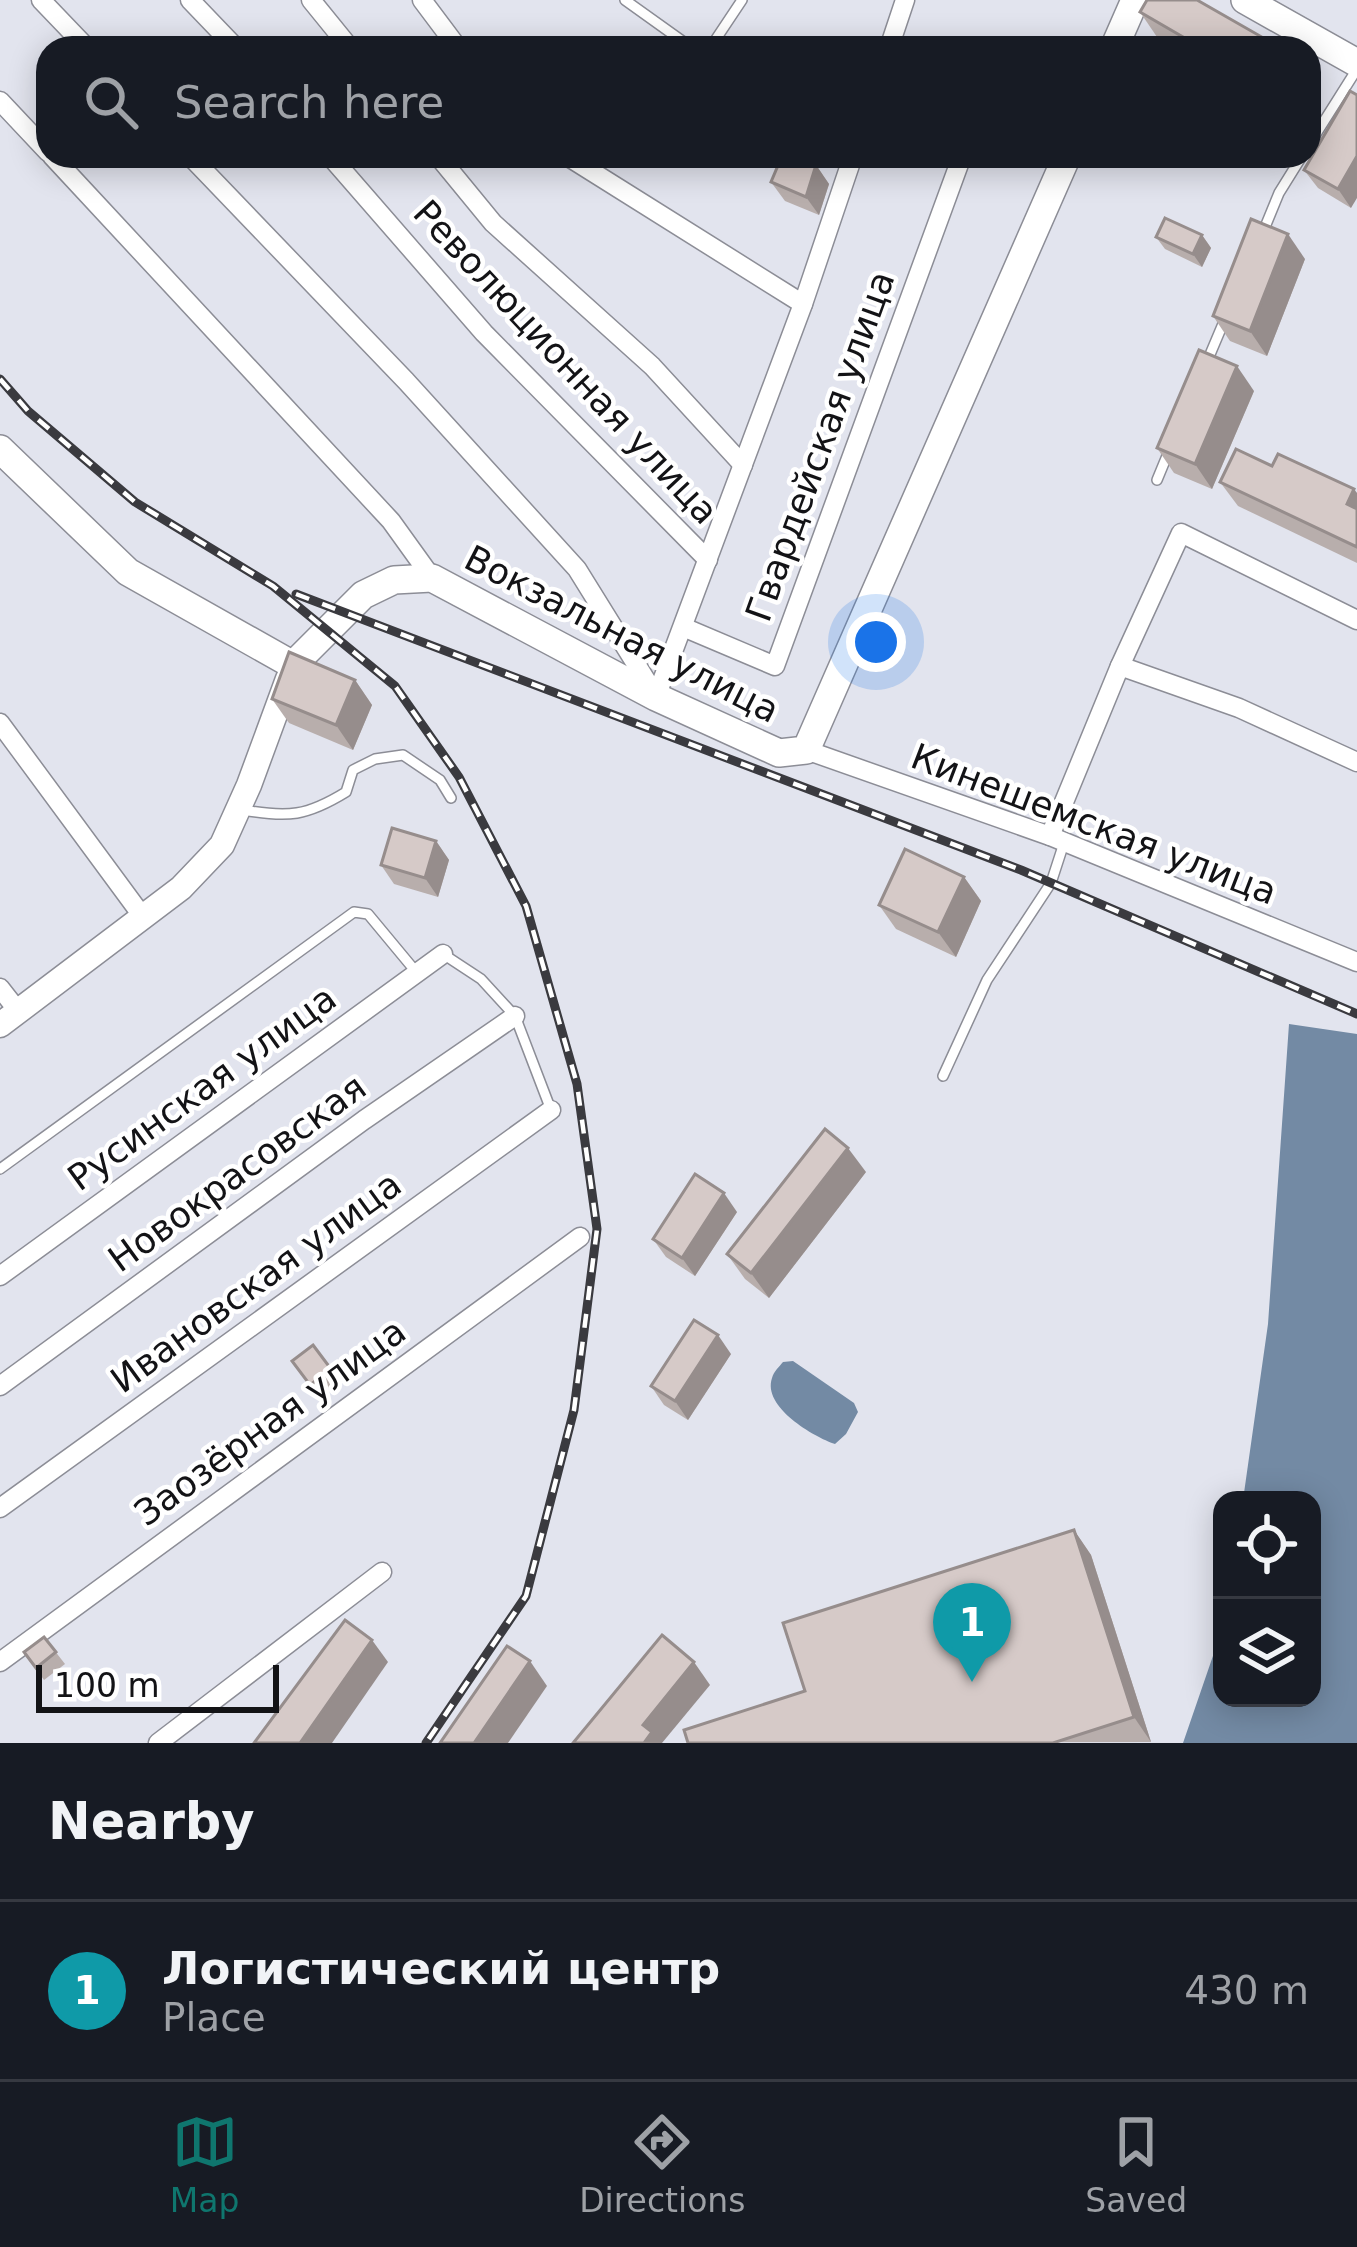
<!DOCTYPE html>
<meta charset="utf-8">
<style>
:root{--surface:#171b24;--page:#242831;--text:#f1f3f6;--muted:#9ea1a6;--line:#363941;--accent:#0f766e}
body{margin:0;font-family:"DejaVu Sans",sans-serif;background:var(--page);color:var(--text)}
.controls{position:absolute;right:36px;bottom:36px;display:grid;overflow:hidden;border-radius:24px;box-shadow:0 6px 30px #0003}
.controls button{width:108px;height:108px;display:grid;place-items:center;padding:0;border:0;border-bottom:3px solid var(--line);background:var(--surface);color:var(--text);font:60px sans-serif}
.scale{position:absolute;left:36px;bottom:30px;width:243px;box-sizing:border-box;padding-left:12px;border:6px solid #131316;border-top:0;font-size:33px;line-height:42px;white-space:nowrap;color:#131316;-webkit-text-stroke:9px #fff;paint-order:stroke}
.you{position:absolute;left:876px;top:642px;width:42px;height:42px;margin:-30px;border:9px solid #fff;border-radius:50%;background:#1a73e8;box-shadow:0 0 0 18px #1a73e833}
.badge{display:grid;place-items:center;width:78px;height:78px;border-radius:50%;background:var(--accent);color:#fff;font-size:39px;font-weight:700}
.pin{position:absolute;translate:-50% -99px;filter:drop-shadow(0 3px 6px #0008)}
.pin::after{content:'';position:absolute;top:63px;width:42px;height:36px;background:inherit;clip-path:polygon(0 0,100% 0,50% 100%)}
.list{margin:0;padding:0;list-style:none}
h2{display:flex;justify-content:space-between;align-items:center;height:156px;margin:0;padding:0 48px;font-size:51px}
h2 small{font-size:39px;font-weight:400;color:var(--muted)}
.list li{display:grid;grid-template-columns:78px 1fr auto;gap:36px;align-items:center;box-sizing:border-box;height:180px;padding:0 48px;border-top:3px solid var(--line)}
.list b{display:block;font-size:45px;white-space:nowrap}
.list p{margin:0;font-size:39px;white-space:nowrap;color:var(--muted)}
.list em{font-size:39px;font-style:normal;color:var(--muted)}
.icon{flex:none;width:66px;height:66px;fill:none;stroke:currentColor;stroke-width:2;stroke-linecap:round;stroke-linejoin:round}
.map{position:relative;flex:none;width:1357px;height:1743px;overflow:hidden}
.search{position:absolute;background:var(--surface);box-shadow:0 6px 30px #0003;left:36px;right:36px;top:36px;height:132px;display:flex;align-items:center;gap:30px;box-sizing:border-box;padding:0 42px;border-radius:36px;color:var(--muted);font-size:45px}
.sheet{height:336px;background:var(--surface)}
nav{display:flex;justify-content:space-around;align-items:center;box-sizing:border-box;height:168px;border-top:3px solid var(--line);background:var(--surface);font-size:33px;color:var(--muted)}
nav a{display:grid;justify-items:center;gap:6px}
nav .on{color:var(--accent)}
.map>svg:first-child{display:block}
.water{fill:#738aa4}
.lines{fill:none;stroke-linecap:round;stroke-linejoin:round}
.service-casing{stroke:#8c8d96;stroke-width:12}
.minor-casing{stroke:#8c8d96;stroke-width:21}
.tertiary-casing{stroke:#8c8d96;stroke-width:27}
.secondary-casing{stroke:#8c8d96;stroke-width:30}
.service{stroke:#fff;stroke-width:9}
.minor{stroke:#fff;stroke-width:18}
.tertiary{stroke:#fff;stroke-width:24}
.secondary{stroke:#fff;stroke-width:27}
.rail-casing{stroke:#3a3a3f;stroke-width:9}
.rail{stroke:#fff;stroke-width:4.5;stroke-dasharray:14;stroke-linecap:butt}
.wall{fill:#b8aeac}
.shaded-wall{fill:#968d8c}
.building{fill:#d6cac8;stroke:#968d8c;stroke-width:3}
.labels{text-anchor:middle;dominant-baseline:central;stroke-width:9;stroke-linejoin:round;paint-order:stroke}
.street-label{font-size:36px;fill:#131316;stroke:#fff}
</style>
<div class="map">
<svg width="1357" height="1743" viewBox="0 0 1357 1743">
<rect width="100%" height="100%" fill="#e2e4ee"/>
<g class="water">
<polygon points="1289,1024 1357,1034 1357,1743 1183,1743 1215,1650 1222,1612 1222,1698 1312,1698 1312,1500 1243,1500 1268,1324"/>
<path d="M793 1361 854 1403 858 1412 846 1434 835 1444C814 1437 762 1407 772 1378 774 1371 779 1367 783 1362Z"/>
</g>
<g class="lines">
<g class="service-casing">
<g id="service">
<polyline points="625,0 692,48"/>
<polyline points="710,48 742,0"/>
<polyline points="1309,145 1357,69"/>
<polyline points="1263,232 1279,193 1302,156"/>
<polyline points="1206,364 1225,319"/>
<polyline points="1157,480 1169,451"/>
<path d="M244 810C288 818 307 816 346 792L353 770 375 759 403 755 440 780 451 798"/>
<polyline points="443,954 481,979 515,1016 551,1110"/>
<polyline points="943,1076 987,980 1051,883 1064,843"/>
<polyline points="0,1169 354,912 368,914 417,973"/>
</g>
</g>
<g class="minor-casing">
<g id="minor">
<polyline points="41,0 87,48"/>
<polyline points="190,0 236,48"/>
<polyline points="311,0 350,48"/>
<polyline points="422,0 458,48"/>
<polyline points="889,48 905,0"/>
<polyline points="0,101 48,152"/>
<polyline points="52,156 391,521 432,578"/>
<polyline points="190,156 406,381 577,569 654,693"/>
<polyline points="330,156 484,333 708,560"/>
<polyline points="438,156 493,223 652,366 743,465"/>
<polyline points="567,156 803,304"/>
<polyline points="683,627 775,666 962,156"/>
<polyline points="1120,666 1239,708 1357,762"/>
<polyline points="656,697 803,304 853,156"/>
<polyline points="0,723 143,917"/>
<polyline points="806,750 1050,836 1357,962"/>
<polyline points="1050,836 1120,666 1181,533 1357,620"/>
<polyline points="0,988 18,1011"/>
<polyline points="0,1276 443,954"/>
<polyline points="0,1386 364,1120 515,1016"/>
<polyline points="0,1508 551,1110"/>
<polyline points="0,1662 580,1237"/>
<polyline points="158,1743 382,1572"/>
</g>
</g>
<g class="tertiary-casing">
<polyline id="tertiary" points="0,1025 181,888 222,845 249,785 288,679"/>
</g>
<g class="secondary-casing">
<g id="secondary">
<polyline points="1245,0 1357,63"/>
<polyline points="1114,48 1135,0"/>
<polyline points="0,449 128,572 293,665 363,595 394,580 432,578 656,697 779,753 806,750 1067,156"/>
</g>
</g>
<use href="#service" class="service"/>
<use href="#minor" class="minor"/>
<use href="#tertiary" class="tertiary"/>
<use href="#secondary" class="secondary"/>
<g class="rail-casing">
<g id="rail">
<polyline points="0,379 28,411 135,502 273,586 395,686 459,777 526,906 577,1084 597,1229 574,1410 526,1596 426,1743"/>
<polyline points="296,594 1021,870 1357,1014"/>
</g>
</g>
<use href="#rail" class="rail"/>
</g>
<g class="wall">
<polygon points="1140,12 1281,48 1177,48 1157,37"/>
<polygon points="1350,91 1351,208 1318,188 1304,170"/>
<polygon points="816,165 829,184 819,215 785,201 771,182"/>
<polygon points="1202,235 1211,248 1202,267 1165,249 1156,237"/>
<polygon points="1305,259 1267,356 1230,341 1213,316"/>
<polygon points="1254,391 1212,489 1174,473 1157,448"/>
<polygon points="1272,466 1357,493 1357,563 1238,506 1220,482"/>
<polygon points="355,680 372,705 353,750 289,723 272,699"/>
<polygon points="436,841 449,860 438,897 394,884 381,865"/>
<polygon points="964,877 981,901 956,957 896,929 879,905"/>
<polygon points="866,1172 769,1298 745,1279 727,1254"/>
<polygon points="737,1212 695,1276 666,1257 653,1239"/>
<polygon points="313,1345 340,1382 319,1397 292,1361"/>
<polygon points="731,1354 688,1420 664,1405 651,1386"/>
<polygon points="1074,1530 1091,1555 1151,1742 688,1743 805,1691"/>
<polygon points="44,1637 65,1664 44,1680 24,1652"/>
</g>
<g class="shaded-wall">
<polygon points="1309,69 1321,86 1309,106"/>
<polygon points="1357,156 1357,198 1351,208 1338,189"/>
<polygon points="816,165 829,184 819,215 806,197"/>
<polygon points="1288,234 1305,259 1267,356 1250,331"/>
<polygon points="1202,235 1211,248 1202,267 1193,254"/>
<polygon points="1237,366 1254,391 1212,489 1195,464"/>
<polygon points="1354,489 1357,493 1357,519 1347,504"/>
<polygon points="355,680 372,705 353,750 336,725"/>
<polygon points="436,841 449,860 438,897 425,878"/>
<polygon points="964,877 981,901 956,957 938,932"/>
<polygon points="848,1148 866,1172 769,1298 751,1273"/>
<polygon points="724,1193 737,1212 695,1276 682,1258"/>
<polygon points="718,1335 731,1354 688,1420 675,1401"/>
<polygon points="1074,1530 1091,1555 1151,1742 1134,1717"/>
<polygon points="372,1640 388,1662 332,1743 300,1743"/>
<polygon points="530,1661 547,1686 508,1743 474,1743"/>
<polygon points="694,1662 710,1685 662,1743 644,1743 643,1725"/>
</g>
<g class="building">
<polygon points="1147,0 1197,0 1281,48 1202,48 1140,12"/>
<polygon points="159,41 167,48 152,48"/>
<polygon points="1350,91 1357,95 1357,156 1338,189 1304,170"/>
<polygon points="782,156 794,156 816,165 806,197 771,182"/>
<polygon points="1165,218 1202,235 1193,254 1156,237"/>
<polygon points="1251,219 1288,234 1250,331 1213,316"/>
<polygon points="1199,350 1237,366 1195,464 1157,448"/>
<polygon points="1236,449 1272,466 1278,454 1354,489 1347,504 1357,509 1357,547 1220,482"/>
<polygon points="289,652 355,680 336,725 272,699"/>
<polygon points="392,828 436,841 425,878 381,865"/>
<polygon points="905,849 964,877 938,932 879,905"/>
<polygon points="825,1129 848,1148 751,1273 727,1254"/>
<polygon points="695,1174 724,1193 682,1258 653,1239"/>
<polygon points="694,1320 718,1335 675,1401 651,1386"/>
<polygon points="313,1345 331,1369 310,1385 292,1361"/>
<polygon points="1074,1530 1134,1717 1053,1743 688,1743 684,1730 805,1691 783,1623"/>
<polygon points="345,1620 372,1640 300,1743 254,1743"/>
<polygon points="662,1635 694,1662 643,1725 652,1732 644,1743 573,1743"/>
<polygon points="44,1637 56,1652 36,1668 24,1652"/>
<polygon points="507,1646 530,1661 474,1743 440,1743"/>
</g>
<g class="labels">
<g class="street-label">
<text transform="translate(566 362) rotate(47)">Революционная улица</text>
<text transform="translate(820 446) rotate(-70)">Гвардейская улица</text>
<text transform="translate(622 634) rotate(27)">Вокзальная улица</text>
<text transform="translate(1094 824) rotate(21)">Кинешемская улица</text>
<text transform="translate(202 1088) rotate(-36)">Русинская улица</text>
<text transform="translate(237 1173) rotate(-36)">Новокрасовская</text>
<text transform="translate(256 1282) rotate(-36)">Ивановская улица</text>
<text transform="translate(270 1422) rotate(-36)">Заозёрная улица</text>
</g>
</g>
</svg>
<div class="controls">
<button><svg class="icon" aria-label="locate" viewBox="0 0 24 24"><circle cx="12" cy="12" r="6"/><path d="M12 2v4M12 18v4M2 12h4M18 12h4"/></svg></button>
<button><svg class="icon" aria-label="layers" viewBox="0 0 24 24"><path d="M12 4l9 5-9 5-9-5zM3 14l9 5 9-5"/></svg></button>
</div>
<div class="scale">100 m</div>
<div class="you"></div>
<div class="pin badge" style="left:972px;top:1682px;background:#0f9aa8">1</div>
<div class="search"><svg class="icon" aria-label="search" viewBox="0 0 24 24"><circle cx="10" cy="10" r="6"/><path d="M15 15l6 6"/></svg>Search here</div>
</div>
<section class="sheet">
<h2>Nearby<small></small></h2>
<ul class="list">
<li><span class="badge" style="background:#0f9aa8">1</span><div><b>Логистический центр</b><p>Place</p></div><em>430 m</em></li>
</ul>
</section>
<nav>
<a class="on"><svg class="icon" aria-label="map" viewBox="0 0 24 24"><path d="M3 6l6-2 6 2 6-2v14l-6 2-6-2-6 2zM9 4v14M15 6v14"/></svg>Map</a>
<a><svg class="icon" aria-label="directions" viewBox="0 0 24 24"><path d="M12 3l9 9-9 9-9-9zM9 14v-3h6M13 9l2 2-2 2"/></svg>Directions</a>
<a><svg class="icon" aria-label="saved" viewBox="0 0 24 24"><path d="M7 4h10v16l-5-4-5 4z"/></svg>Saved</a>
</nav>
